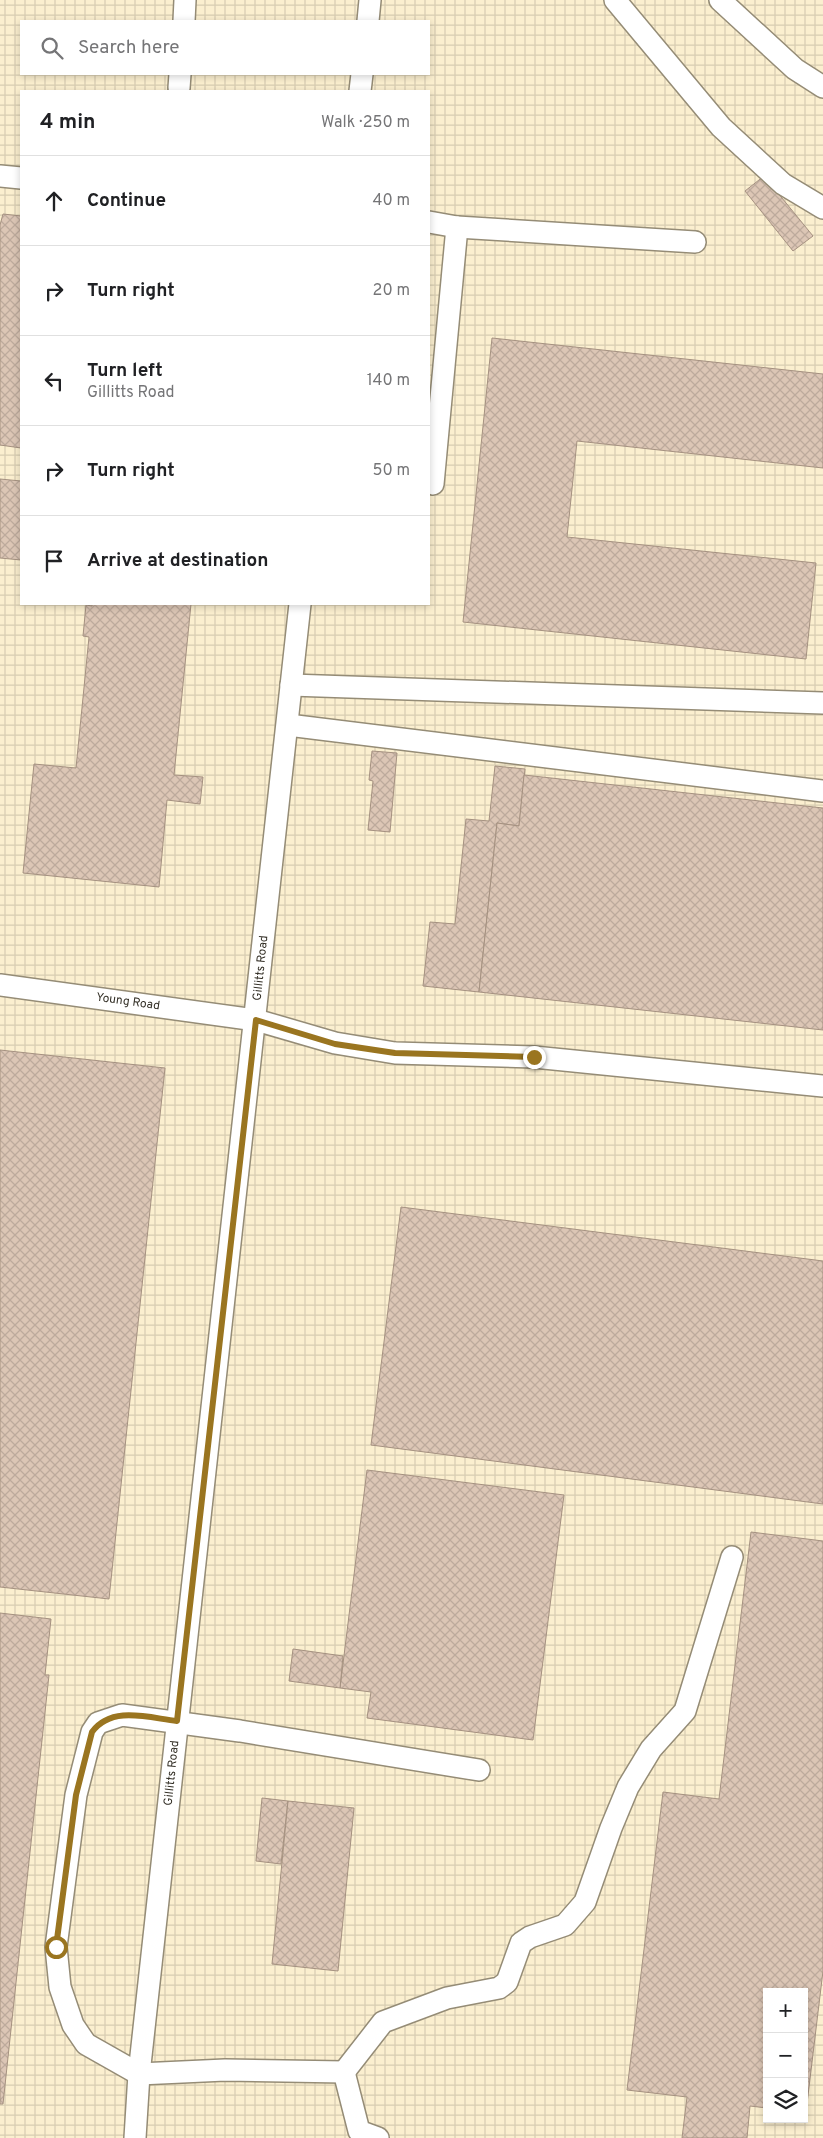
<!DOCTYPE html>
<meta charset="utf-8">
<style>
:root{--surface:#fff;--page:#f2f2f2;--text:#202124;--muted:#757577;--line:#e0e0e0}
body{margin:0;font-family:Overpass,sans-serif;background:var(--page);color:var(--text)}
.controls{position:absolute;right:15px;bottom:15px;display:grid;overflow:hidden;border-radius:0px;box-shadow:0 2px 8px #0003}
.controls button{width:45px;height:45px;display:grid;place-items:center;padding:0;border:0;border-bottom:1px solid var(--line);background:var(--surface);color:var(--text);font:25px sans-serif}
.stop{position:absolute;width:15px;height:15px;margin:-11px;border:4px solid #9a7520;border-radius:50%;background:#fff}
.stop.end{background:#9a7520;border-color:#fff;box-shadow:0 1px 5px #0008}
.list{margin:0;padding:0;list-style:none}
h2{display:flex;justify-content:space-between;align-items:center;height:65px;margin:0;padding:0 20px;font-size:21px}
h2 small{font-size:16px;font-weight:400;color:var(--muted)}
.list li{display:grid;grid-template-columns:32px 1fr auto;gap:15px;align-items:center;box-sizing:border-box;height:90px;padding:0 20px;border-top:1px solid var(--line)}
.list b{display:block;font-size:19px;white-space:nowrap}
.list p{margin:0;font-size:16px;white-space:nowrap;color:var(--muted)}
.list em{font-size:16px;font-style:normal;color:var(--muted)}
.icon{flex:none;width:28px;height:28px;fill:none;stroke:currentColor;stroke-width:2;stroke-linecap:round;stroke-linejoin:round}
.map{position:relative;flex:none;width:823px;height:2138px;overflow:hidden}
.search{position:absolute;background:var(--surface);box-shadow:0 2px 8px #0003;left:20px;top:20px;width:410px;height:55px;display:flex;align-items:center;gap:12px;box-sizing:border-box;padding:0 18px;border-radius:0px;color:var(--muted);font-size:19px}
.panel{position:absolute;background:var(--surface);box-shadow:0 2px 8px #0003;left:20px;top:90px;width:410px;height:515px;border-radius:0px}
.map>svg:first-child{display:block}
.industrial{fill:url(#industrial-grid);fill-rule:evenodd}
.building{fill:url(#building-cross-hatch);stroke:#a59180}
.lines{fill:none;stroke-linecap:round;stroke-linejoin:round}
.service-casing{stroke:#958c76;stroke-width:24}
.service{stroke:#fff;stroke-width:21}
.route{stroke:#9a7520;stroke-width:6}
.labels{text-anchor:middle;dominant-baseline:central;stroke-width:4.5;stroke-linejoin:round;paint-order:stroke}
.street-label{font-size:12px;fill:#312d24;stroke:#fff}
</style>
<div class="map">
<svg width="823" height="2138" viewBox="0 0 823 2138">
<defs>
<pattern id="industrial-grid" width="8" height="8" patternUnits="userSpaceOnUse" patternTransform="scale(1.25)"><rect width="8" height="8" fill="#fbefcf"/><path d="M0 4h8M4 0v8" fill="none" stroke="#d8cdb2"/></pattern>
<pattern id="building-cross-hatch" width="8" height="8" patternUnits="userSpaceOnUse" patternTransform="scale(1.25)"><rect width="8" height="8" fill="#dcc6b5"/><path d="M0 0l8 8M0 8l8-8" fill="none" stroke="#bdaa9c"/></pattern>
</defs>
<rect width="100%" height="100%" fill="#fffbf1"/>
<path class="industrial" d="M0 0H823V2138H0ZM21 21H429V74H21ZM21 91H429V604H21ZM767 1992H804V2119H767Z"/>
<g class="building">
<polygon points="764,176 813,236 793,251 745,191"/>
<polygon points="3,214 21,216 21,448 0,445 0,225"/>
<polygon points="492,338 823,374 823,468 577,441 567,537 816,563 806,659 463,622"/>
<polygon points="0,479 21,481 21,560 0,558"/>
<polygon points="92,604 191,604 174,775 203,777 200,804 167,800 159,887 23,873 34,764 76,768 89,637 83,636 86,605 92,606"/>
<polygon points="372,751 397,753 390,832 368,830 373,781 369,780"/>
<polygon points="495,766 525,769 519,826 497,823 479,992 423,986 430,922 455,924 466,819 489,821"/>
<polygon points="524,775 823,808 823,1030 479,992 497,823 519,826"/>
<polygon points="0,1050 165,1068 109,1599 0,1587"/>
<polygon points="401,1207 823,1261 823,1504 371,1445"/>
<polygon points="367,1470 564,1495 533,1740 367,1718 371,1692 340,1688"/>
<polygon points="751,1532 823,1541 823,1971 806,2112 804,2112 804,1992 767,1992 767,2108 750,2106 747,2138 682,2138 687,2097 627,2090 663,1792 719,1799"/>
<polygon points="0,1613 51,1619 45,1675 49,1675 3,2104 0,2104"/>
<polygon points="293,1649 343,1656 340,1688 289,1681"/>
<polygon points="262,1798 288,1801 281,1864 256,1861"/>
<polygon points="288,1801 354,1808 338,1971 272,1964"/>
</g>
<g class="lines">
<g class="service-casing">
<g id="service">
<polyline points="615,0 721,127 783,184 823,208"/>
<polyline points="720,0 795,69 823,87"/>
<polyline points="184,21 185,0"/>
<polyline points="368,21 370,0"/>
<polyline points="179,88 180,74"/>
<polyline points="360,91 362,74"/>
<polyline points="0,176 21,178"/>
<polyline points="429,222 457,227 695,242"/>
<polyline points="433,484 457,227"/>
<polyline points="291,685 823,703"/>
<polyline points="288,725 823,791"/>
<polyline points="0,985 256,1020 335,1043 395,1053 534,1057 823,1086"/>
<polyline points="344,2072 225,2070 139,2074 86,2044 73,2025 60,1987 56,1947 76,1795 92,1732 98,1723 122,1715 240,1731 479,1770"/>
<polyline points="344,2072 383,2022 447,1998 499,1988 507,1982 521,1943 530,1937 565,1925 585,1902 611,1828 628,1787 651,1749 685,1711 732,1557"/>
<polyline points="344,2072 359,2131 378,2138"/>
<polyline points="135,2138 139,2074 300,604"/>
</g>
</g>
<use href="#service" class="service"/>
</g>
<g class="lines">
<path class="route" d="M56 1947 76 1795 92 1732C112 1705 149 1718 177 1721L256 1020 335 1044 395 1053 534 1057"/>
</g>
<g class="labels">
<g class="street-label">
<text transform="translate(261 968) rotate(-84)">Gillitts Road</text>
<text transform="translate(128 1002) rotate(8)">Young Road</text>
<text transform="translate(172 1773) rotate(-84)">Gillitts Road</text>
</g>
</g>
</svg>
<div class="controls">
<button>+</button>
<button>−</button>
<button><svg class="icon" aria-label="layers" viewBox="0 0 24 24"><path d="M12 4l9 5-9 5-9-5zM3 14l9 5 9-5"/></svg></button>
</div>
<div class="stop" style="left:56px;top:1947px"></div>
<div class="stop end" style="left:534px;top:1057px"></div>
<div class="search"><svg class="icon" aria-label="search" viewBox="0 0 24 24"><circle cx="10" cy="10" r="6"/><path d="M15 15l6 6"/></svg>Search here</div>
<section class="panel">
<h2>4 min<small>Walk · 250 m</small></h2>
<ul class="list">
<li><svg class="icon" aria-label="ahead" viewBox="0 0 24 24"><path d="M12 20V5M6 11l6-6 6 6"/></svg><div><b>Continue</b></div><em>40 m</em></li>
<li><svg class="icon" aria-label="right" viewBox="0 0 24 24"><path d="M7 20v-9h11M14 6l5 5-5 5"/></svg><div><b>Turn right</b></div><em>20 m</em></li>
<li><svg class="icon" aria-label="left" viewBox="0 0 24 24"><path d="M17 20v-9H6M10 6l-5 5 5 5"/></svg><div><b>Turn left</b><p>Gillitts Road</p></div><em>140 m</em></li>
<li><svg class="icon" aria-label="right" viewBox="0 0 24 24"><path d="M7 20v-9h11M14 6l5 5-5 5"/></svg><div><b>Turn right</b></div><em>50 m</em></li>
<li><svg class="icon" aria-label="arrive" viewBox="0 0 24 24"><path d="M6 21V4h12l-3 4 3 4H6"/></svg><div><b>Arrive at destination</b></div></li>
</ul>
</section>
</div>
